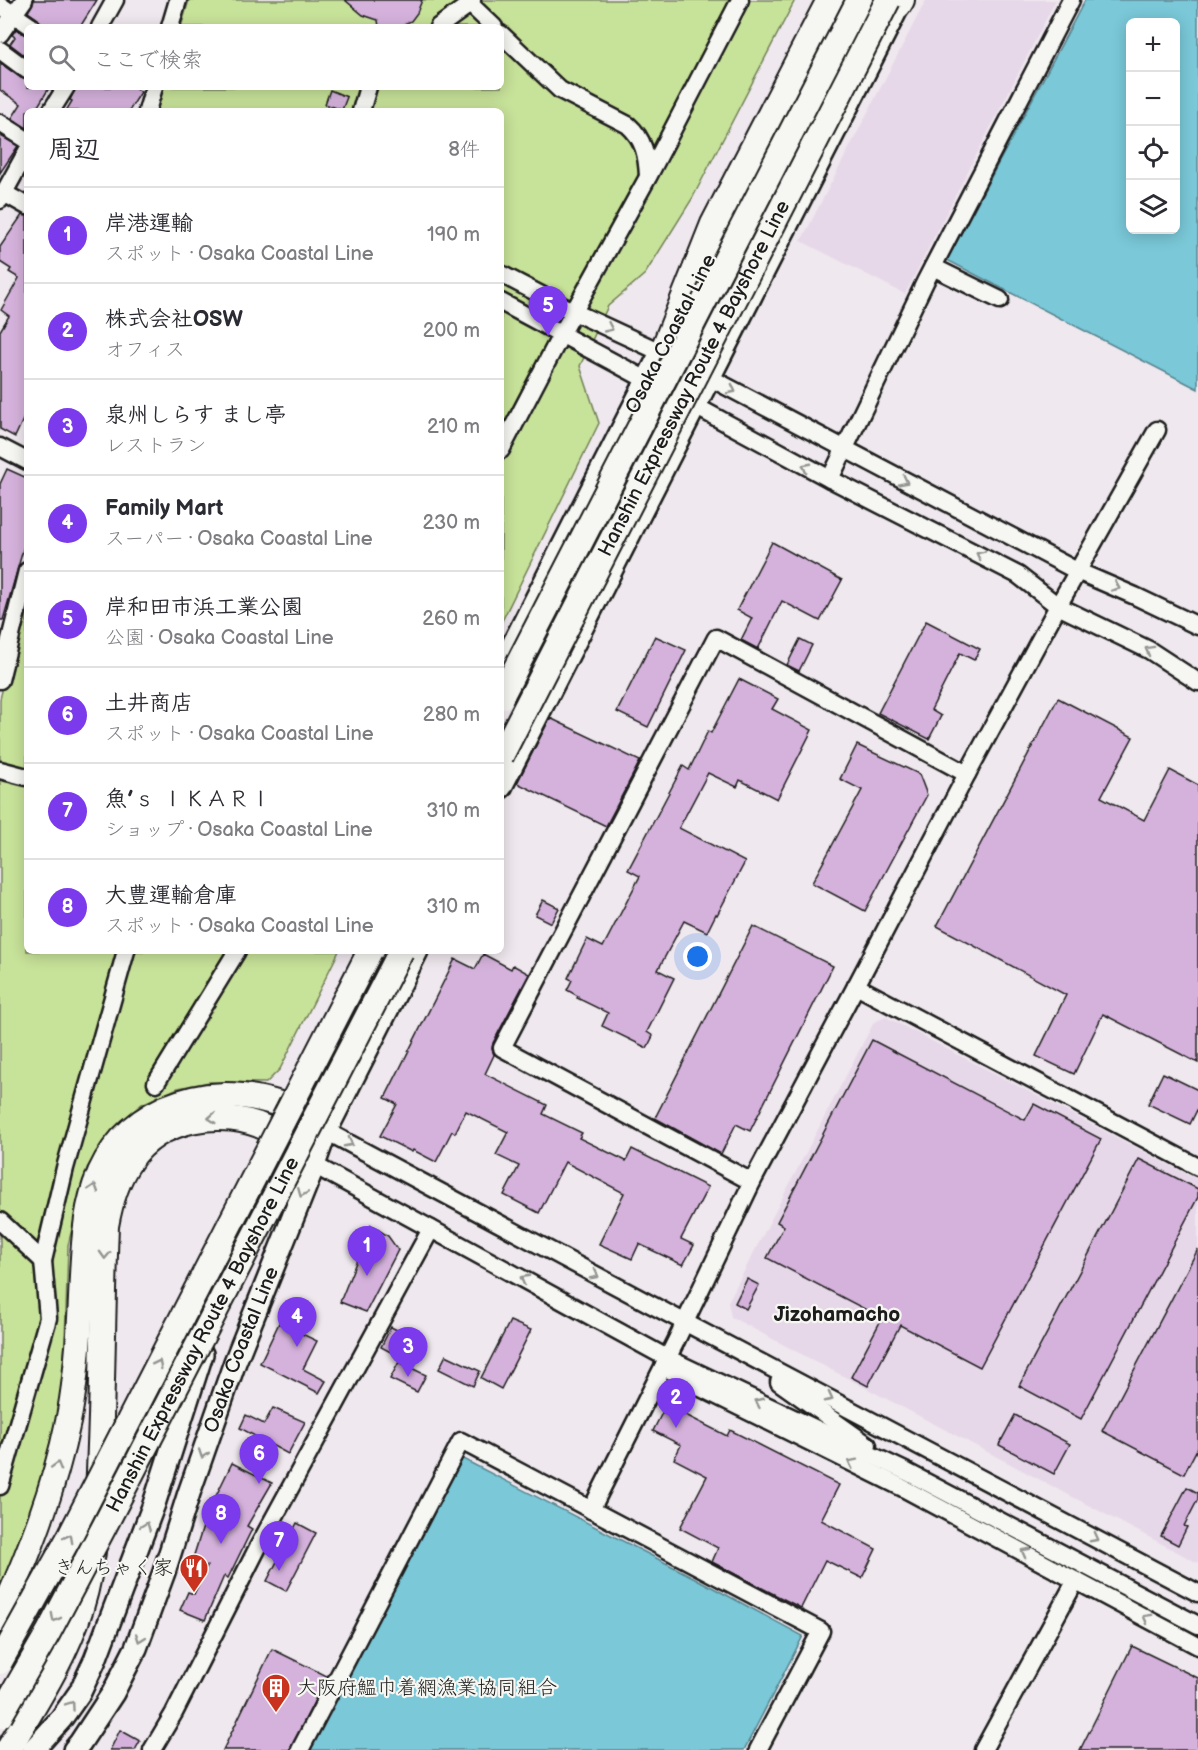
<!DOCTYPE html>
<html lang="ja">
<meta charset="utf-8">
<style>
:root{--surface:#fff;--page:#f2f2f3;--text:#2b2b33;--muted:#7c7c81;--line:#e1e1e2;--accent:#7c3aed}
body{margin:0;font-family:"Balsamiq Sans","Klee One",sans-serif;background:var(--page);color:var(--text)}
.controls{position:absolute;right:18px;top:18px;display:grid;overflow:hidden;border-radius:9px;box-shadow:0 3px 15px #0003}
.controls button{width:54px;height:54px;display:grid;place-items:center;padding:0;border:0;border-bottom:2px solid var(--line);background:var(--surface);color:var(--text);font:30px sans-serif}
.you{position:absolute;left:698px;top:957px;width:21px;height:21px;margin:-15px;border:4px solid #fff;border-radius:50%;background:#1a73e8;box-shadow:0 0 0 9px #1a73e833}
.badge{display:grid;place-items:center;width:39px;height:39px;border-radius:50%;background:var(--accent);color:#fff;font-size:20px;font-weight:700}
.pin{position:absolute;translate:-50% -50px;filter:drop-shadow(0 2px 3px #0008)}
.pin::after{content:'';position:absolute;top:32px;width:21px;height:18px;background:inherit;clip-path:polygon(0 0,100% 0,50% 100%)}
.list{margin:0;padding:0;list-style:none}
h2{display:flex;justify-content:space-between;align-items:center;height:78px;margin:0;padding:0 24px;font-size:26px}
h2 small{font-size:20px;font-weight:400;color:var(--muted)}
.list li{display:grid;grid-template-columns:39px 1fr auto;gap:18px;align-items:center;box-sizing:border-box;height:96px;padding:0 24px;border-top:2px solid var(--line)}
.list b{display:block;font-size:22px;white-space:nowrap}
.list p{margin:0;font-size:20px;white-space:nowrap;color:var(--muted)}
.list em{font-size:20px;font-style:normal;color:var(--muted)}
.icon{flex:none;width:33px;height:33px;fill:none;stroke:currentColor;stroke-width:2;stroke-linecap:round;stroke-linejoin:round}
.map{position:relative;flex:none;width:1198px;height:1750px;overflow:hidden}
.search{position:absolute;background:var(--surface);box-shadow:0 3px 15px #0003;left:24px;top:24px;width:480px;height:66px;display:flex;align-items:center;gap:15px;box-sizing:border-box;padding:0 21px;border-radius:9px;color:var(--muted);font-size:22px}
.panel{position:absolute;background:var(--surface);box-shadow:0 3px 15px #0003;left:24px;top:108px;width:480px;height:846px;border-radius:9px}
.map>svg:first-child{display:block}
.built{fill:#e7d8e9}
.green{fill:#c7e299;stroke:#727f5a;stroke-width:1.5}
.water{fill:#7ac8d8;stroke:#54838d;stroke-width:1.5;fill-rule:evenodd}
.building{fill:#d5b2dc;stroke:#1c1c1c;stroke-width:1.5}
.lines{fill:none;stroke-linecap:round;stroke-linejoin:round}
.minor-casing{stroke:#1c1c1c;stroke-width:21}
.major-casing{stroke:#1c1c1c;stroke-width:26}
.highway-casing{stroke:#1c1c1c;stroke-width:28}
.minor{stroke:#f6f6f2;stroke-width:16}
.major{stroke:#f6f6f2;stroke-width:21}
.highway{stroke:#f6f6f2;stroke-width:24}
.highway-bridge-casing{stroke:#1c1c1c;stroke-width:28;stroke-linecap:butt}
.highway-bridge{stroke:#f6f6f2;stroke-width:24}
.oneway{stroke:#949492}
.labels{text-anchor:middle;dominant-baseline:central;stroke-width:4.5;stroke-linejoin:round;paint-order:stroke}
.street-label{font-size:20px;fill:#1c1c1c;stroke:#f6f6f2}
.poi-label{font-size:20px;fill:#1c1c1c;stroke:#f6f6f2;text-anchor:end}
.neighbourhood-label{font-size:21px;font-weight:bold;fill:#1c1c1c;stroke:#f6f6f2}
</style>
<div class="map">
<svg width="1198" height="1750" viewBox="0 0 1198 1750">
<rect width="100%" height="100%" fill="#efe8ee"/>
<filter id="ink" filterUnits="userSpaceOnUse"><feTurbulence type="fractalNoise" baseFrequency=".0167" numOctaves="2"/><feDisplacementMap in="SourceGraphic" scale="12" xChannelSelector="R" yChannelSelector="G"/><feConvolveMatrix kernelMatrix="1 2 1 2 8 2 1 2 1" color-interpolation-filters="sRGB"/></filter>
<g filter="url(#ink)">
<g class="built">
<polygon points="926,0 1056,0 905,294 801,241"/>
<polygon points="886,1017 1198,1180 1198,1563 731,1317 728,1302 874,1022"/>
</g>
<g class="green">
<polygon points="189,0 795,0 692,199 645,274 608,306 580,366 599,423 501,623 501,111 154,111 161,87 501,87 501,27 181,27"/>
<polygon points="27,590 27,951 339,951 280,1069 266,1083 209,1082 178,1088 142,1104 115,1127 87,1168 68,1245 65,1343 60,1406 36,1496 11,1565 0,1588 0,699"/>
</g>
<g class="water">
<path d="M1085 0H1198V389L947 260ZM1130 22H1176V230H1130Z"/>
<polygon points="461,1458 693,1577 803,1636 744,1750 310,1750"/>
</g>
<g class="building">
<polygon points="34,0 97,0 80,27 42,27 38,19 28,12"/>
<polygon points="345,0 422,0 417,13 411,21 398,27 379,27 378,20 363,15"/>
<polygon points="16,29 27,36 27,57 10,44 15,37 12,35"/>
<polygon points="0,63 21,78 27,80 27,87 54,87 52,90 49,88 35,111 27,111 27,128 12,118 21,104 0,90"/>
<polygon points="76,87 134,87 141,92 129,111 66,111 72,101 70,100"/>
<polygon points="330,90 347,97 342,110 325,104"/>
<polygon points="1,136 18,146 0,173 0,138"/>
<polygon points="22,215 27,216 27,411 15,437 0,429 0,331 9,316 1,310 19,278 9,272 11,269 0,262 0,247"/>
<polygon points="7,469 27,478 27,536 3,620 0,620 0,484"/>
<polygon points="772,542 842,580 820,621 782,601 758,649 741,640 752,618 737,610"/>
<polygon points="926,621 980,649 974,660 960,653 931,710 941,716 929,739 878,713"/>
<polygon points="655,636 686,650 648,727 617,712"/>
<polygon points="800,639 812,645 799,671 787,665"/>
<polygon points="739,679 778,699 772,709 812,730 777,799 740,780 737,787 708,773 679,828 745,862 717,915 716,914 707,932 684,921 658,970 674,978 647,1032 653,1036 647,1048 602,1026 608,1013 577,998 578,996 567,990 572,980 568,978 587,939 603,947 640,876 628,870 683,766 689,770 708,731 711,733"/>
<polygon points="1058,698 1133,737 1101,797 1144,820 1170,770 1198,785 1198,1063 1103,1014 1074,1074 1036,1056 1066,995 937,926"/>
<polygon points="550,718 640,761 606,826 517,783"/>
<polygon points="857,745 919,774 927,795 865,911 812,883 862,790 840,779"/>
<polygon points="543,900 559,908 551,923 535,915"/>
<polygon points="753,926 833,966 750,1131 736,1124 721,1154 655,1118"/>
<polygon points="483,954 511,969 513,965 529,974 493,1043 492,1049 494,1055 485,1074 547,1105 543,1114 582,1133 579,1138 626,1161 632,1149 708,1187 681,1239 694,1245 683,1265 639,1244 632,1259 599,1244 624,1193 565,1162 539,1213 504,1195 519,1166 496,1155 508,1132 466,1111 455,1133 452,1131 436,1162 413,1150 412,1152 380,1136 397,1104 385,1098 455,959 475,969"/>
<polygon points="872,1040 1025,1120 1034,1104 1101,1139 980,1367 900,1325 868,1386 851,1377 882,1318 767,1258 784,1226 777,1222"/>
<polygon points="1163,1073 1198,1090 1198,1108 1190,1124 1148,1104"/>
<polygon points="1139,1159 1198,1189 1198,1197 1081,1419 1019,1386"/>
<polygon points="371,1225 388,1236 398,1250 366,1312 340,1302"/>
<polygon points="1198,1249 1198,1447 1184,1474 1102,1431"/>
<polygon points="747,1279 759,1285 746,1309 735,1303"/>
<polygon points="510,1321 531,1330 501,1389 481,1378"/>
<polygon points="279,1323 317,1341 303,1369 326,1381 319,1393 260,1363"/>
<polygon points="391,1327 411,1337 400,1357 381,1347"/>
<polygon points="446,1355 480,1371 473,1386 439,1369"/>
<polygon points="399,1362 426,1375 417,1392 390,1379"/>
<polygon points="666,1405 727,1436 730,1430 839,1485 821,1520 876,1549 862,1578 825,1560 801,1608 712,1562 718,1548 680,1528 707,1476 674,1459 681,1445 653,1431"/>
<polygon points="273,1408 305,1422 288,1454 240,1428 246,1415 264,1424"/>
<polygon points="1015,1415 1070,1444 1054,1474 999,1445"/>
<polygon points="232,1463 272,1483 247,1526 252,1529 228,1578 224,1576 205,1620 180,1610 188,1592 194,1594 207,1566 193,1558 210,1505 211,1506"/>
<polygon points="1187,1487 1198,1493 1198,1499 1184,1526 1187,1527 1178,1545 1161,1536"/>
<polygon points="297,1523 316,1533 286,1591 267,1581"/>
<polygon points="1132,1646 1198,1678 1198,1750 1080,1750"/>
<polygon points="272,1649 327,1676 290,1750 223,1750"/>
<polygon points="120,1730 140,1741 135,1750 110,1750"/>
</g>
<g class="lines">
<g class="minor-casing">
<g id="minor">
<polyline points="470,4 494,27"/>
<polyline points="0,5 32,27"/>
<polyline points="100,27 115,0"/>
<polyline points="170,27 178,0"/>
<polyline points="438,27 470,4 472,0"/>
<polyline points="0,34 24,0"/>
<path d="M501 34 560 90 628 125C644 139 647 156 648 176"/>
<polyline points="0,50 27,70"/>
<polyline points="51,111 66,87"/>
<polyline points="147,111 154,87"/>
<polyline points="361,111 368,87"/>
<polyline points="0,123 27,140"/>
<polyline points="4,193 27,206"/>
<polyline points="0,200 27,151"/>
<polyline points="933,267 1000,300"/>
<polyline points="501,274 574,312 671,357"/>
<polyline points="501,302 656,385"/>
<polyline points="699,372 1077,571 1135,596 1198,626"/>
<polyline points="684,400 830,479 1018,575 1058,606 1149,650 1198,682"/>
<polyline points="0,447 27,461"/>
<polyline points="501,450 561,335 648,177 740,0"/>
<polyline points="830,479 925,282 1071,0"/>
<polyline points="0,680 27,571"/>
<polyline points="0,770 27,777"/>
<polyline points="856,986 1198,1167"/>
<polyline points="156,1083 237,951"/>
<polyline points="281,1105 326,1131 650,1304 1198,1593"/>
<polyline points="269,1129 314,1165 667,1358 907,1472 1198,1625"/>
<polyline points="752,1182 502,1048 716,638 967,774"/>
<polyline points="0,1221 43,1261"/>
<polyline points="670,1370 701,1388 901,1487 1198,1646"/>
<polyline points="779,1382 868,1445"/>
<polyline points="0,1486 48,1318 43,1261 65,1168 126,951"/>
<polyline points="591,1510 676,1341 752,1182 856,986 967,774 1058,606 1157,430"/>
<polyline points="152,1750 174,1713 257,1549 431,1229"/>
<polyline points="300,1750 461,1441 821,1631 758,1750"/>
<polyline points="983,1750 1076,1580"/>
</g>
</g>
<g class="major-casing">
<g id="major">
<polyline points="708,261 842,0"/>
<polyline points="501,668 669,337"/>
<polyline points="501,787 900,3"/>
<polyline points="219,1292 237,1224"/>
<polyline points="33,1750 61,1719 80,1692 95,1660 154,1504 202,1354"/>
<path id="s1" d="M74 1750 80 1743 113 1693 136 1648 164 1572 189 1493 235 1362 314 1165 326 1131 417 951"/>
</g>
</g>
<g class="highway-casing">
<g id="highway">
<polyline points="899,5 902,0"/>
<polyline points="662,352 713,224 829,0"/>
<path d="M0 1619C28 1556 54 1490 68 1422 75 1388 78 1353 80 1318 85 1236 77 1149 165 1108 203 1091 240 1092 280 1104"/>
<path d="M8 1750C35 1704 65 1659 81 1608 97 1557 98 1499 100 1445 103 1372 103 1299 106 1226 110 1203 116 1181 130 1161 159 1118 223 1107 268 1129"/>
</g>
</g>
<use href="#minor" class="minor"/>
<use href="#major" class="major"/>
<use href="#highway" class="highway"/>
<g class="highway-bridge-casing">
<g id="highway-bridge">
<polyline points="501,697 859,0"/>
<path id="s2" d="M501 756 888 0"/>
<polyline points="0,1662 71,1534 370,951"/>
<path id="s3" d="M0 1716 48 1633 104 1527 401 951"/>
</g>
</g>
<use href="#highway-bridge" class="highway-bridge"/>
</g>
<defs><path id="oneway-chevron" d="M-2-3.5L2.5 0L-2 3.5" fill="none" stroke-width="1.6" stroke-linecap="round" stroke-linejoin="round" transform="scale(1.5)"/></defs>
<g class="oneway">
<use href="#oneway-chevron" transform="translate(609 328) rotate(25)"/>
<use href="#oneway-chevron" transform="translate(732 390) rotate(28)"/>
<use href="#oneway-chevron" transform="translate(806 467) rotate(-152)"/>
<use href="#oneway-chevron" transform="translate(904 481) rotate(27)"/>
<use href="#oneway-chevron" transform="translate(980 555) rotate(-153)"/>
<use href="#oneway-chevron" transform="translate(1116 587) rotate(23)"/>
<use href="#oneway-chevron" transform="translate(1149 650) rotate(-151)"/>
<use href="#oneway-chevron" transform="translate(212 1118) rotate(176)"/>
<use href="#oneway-chevron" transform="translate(349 1143) rotate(28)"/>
<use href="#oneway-chevron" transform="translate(94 1188) rotate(-72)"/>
<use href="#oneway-chevron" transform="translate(302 1193) rotate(112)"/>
<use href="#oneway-chevron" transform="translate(105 1255) rotate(92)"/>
<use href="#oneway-chevron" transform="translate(595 1275) rotate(28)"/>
<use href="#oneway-chevron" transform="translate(524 1279) rotate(-152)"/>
<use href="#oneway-chevron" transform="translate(158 1364) rotate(-63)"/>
<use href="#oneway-chevron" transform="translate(829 1398) rotate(28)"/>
<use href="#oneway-chevron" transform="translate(759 1402) rotate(-155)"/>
<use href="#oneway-chevron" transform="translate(203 1454) rotate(109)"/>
<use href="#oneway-chevron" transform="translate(852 1463) rotate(-154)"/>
<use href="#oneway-chevron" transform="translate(57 1466) rotate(-74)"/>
<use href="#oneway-chevron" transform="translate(146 1526) rotate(-69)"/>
<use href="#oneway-chevron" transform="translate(69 1538) rotate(-62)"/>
<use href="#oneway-chevron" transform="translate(1095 1538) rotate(28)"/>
<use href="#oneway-chevron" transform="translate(1025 1552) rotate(-152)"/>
<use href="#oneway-chevron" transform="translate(55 1618) rotate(118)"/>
<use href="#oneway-chevron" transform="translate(1147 1618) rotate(-151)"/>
<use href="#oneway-chevron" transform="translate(140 1638) rotate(110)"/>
<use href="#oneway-chevron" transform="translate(71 1705) rotate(-55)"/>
</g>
</g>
<defs>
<g id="restaurant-pin" transform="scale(1.5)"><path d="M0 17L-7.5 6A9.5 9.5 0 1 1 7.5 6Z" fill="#c8321e" stroke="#f6f6f2"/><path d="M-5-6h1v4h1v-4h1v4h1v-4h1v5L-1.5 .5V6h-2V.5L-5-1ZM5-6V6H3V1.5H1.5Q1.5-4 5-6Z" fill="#fff"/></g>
<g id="building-pin" transform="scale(1.5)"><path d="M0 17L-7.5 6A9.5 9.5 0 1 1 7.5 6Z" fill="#c8321e" stroke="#f6f6f2"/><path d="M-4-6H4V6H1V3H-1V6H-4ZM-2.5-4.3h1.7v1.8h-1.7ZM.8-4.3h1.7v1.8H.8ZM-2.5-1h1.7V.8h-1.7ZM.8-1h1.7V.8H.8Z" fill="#fff"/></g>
</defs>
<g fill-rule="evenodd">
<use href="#restaurant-pin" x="194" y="1568"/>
<use href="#building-pin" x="276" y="1688"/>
</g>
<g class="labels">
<g class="street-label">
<text transform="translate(671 334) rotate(-63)">Osaka Coastal Line</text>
<text stroke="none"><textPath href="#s2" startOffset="424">Hanshin Expressway Route 4 Bayshore Line</textPath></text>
<text stroke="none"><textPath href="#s3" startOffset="432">Hanshin Expressway Route 4 Bayshore Line</textPath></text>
<text stroke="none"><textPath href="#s1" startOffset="436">Osaka Coastal Line</textPath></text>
</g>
<g class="poi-label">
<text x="173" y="1568">きんちゃく家</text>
<text x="297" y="1688" text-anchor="start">大阪府鰮巾着網漁業協同組合</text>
</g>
<g class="neighbourhood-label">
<text x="837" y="1314">Jizohamacho</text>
</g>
</g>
</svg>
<div class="controls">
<button>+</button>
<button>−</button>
<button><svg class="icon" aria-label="locate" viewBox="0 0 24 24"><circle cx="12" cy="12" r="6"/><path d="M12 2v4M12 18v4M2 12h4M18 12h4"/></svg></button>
<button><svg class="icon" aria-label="layers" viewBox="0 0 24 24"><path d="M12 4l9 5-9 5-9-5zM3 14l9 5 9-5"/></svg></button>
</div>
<div class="you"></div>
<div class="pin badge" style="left:367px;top:1276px">1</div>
<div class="pin badge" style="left:676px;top:1428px">2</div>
<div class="pin badge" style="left:408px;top:1377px">3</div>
<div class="pin badge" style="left:297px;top:1347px">4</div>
<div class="pin badge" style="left:548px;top:336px">5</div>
<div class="pin badge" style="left:259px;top:1484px">6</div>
<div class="pin badge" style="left:279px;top:1571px">7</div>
<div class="pin badge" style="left:221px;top:1544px">8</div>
<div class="search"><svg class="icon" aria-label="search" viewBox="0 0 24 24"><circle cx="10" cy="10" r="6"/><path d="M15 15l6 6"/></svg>ここで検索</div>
<section class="panel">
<h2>周辺<small>8件</small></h2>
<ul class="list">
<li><span class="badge">1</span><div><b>岸港運輸</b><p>スポット · Osaka Coastal Line</p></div><em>190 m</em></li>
<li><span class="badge">2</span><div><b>株式会社OSW</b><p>オフィス</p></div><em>200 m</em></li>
<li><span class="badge">3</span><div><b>泉州しらす まし亭</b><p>レストラン</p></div><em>210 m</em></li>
<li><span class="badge">4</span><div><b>Family Mart</b><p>スーパー · Osaka Coastal Line</p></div><em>230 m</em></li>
<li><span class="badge">5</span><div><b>岸和田市浜工業公園</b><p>公園 · Osaka Coastal Line</p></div><em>260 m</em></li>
<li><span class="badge">6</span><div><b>土井商店</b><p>スポット · Osaka Coastal Line</p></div><em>280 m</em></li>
<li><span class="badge">7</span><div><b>魚’ｓ ＩＫＡＲＩ</b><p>ショップ · Osaka Coastal Line</p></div><em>310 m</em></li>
<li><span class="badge">8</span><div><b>大豊運輸倉庫</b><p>スポット · Osaka Coastal Line</p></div><em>310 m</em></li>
</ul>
</section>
</div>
